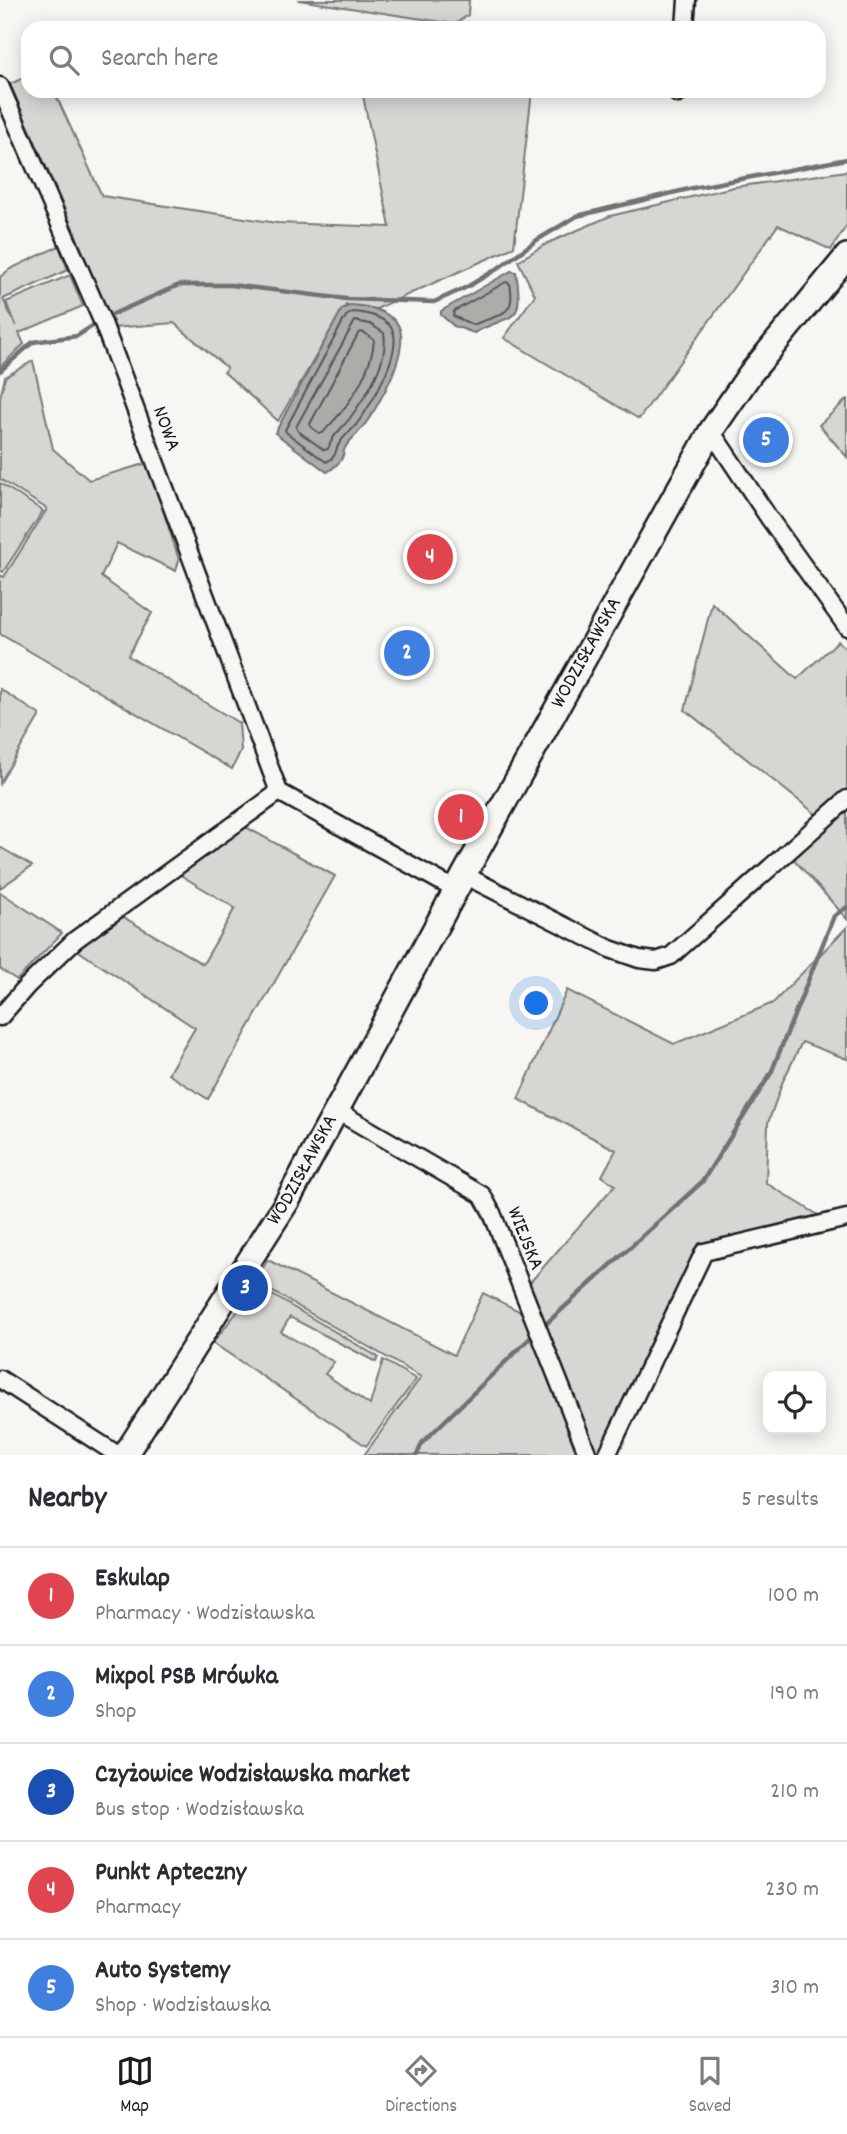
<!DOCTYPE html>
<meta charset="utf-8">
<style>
:root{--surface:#fff;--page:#f7f7f7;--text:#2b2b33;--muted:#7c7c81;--line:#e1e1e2;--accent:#1c1c1c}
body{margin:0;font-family:Dekko,sans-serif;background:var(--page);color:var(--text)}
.controls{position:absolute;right:21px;bottom:21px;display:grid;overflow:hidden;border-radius:14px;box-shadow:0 4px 18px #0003}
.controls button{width:63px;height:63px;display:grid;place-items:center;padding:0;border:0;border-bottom:2px solid var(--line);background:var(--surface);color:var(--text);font:35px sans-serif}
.you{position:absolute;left:537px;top:1004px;width:24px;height:24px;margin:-18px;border:5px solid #fff;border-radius:50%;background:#1a73e8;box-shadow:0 0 0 10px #1a73e833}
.badge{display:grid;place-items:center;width:46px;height:46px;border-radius:50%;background:var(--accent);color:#fff;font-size:23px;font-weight:700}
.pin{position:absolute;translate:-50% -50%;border:4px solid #fff;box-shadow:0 2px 7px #0006}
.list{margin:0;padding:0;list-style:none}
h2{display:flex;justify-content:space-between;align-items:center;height:91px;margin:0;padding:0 28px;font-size:30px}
h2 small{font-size:23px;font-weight:400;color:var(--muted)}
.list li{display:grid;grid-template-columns:46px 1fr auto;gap:21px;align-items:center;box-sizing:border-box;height:98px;padding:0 28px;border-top:2px solid var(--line)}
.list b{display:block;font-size:26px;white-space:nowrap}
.list p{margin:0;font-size:23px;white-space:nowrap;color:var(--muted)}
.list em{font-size:23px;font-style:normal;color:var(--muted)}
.icon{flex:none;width:38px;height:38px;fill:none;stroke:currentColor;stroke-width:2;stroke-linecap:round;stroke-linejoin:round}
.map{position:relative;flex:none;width:847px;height:1455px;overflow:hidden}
.search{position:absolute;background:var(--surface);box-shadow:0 4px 18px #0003;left:21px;right:21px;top:21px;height:77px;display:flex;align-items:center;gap:18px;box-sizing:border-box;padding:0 24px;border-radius:21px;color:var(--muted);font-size:26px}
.sheet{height:581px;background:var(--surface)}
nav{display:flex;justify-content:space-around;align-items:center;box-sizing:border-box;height:98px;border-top:2px solid var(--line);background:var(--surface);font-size:19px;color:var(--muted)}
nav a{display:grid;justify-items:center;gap:4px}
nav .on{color:var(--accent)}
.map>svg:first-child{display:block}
.green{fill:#d6d6d2;stroke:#797977;stroke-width:2}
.water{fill:#acaca9;stroke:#727271;stroke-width:2}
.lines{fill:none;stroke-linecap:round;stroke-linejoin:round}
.shore{stroke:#565654;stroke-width:2}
.stream{stroke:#727271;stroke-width:4.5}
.street-casing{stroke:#1c1c1c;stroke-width:21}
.secondary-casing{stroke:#1c1c1c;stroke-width:28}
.street{stroke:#f6f6f2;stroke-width:16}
.secondary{stroke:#f6f6f2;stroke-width:23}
.labels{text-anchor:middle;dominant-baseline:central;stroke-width:5;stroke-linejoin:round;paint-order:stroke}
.street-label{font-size:21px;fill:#1c1c1c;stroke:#f6f6f2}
</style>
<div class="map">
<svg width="847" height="1455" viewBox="0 0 847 1455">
<rect width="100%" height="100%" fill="#f6f6f2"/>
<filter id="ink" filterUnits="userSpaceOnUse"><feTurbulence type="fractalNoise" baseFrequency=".0143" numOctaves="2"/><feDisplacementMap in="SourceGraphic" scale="14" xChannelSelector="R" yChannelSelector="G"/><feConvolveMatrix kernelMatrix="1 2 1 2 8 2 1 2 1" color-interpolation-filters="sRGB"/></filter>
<g filter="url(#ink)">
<g class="green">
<polygon points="298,0 469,0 468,15 455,24"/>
<polygon points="28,76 28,91 54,91 102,196 277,223 390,227 362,91 532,91 514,247 376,309 346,305 278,421 224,372 227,368 174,323 113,328 75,233 10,84"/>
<polygon points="847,171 847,225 831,250 778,225 639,419 504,338 535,295 518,261 548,243 610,216 734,187"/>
<polygon points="59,246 68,270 3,299 16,326 6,302 70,275 83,306 19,333 24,344 0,367 0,277 10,269"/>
<polygon points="33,361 53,449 89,480 148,463 179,560 176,571 117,543 101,577 152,613 128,656 239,723 241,750 232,769 0,634 0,575 4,577 47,509 0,479 0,398 5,377"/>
<polygon points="847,399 847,457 819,425"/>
<polygon points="0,483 43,511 3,572 0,570"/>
<polygon points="712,603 797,679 838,641 847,649 847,919 791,856 827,823 685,710"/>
<polygon points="0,689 40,715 0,783"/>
<polygon points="242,825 335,876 208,1099 168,1074 195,1028 74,948 118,914 203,964 235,908 177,873"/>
<polygon points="0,847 32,866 0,888"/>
<polygon points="0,892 62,933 17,980 0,969"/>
<polygon points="847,927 847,1059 802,1042 783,1081 768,1123 766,1183 820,1216 700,1245 604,1448 600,1455 596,1455 526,1287 615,1185 602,1176 616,1150 518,1099 567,990 674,1044 773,1003"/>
<polygon points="268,1260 454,1355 483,1293 525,1314 577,1455 364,1455 421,1377 254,1281"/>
<polygon points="257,1286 378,1357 376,1362 290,1317 281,1332 334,1362 325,1374 370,1405 383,1360 416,1379 366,1446 213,1343"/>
</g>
<g class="water">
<path d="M511 271 516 272C525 327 512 312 474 333L454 326 441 315V311Z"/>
<path d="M351 305C367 306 385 310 396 322 415 344 377 409 363 427 358 434 348 441 345 448 343 451 344 455 342 458 340 463 331 470 327 472L275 433 342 309Z"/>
</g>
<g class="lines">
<g class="shore">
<path d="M506 282 510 284C517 318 497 314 473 325L453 316 454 311Z"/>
<path d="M353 312C366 313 385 317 392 329 404 351 369 408 356 425 351 431 345 435 341 441 333 450 340 455 326 462L287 433 285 430 346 316Z"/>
<path d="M355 321 370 324 384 333C389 362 366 396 350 418 342 429 332 435 328 449L324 450 298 431 296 427Z"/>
<path d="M361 332 366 334 374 340C372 367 355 396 338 416 333 422 327 427 323 433H319L311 427 310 424 358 334Z"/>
</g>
<g class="stream">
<polyline points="113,314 179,285 231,285 346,299 434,302 467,287 497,269 537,240 577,216 693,188 847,159"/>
<polyline points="0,371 33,342 77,336 94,325"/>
<polyline points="547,1323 702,1182 771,1073 834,916 847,907"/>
<polyline points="417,1455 422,1443 530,1338"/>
</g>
<g class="street-casing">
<g id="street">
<polyline points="685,28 687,0"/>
<polyline points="0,86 103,323 279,792"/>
<polyline points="678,94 678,91"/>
<polyline points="711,431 769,518 847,627"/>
<polyline points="464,875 610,949 639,959 656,961 671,956 847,799"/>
<polyline points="0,1017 27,986 75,940 279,792 456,890"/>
<polyline points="337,1111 482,1195 492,1213 588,1455"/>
<polyline points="0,1379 118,1455"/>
<polyline points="607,1455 704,1252 847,1218"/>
</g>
</g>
<g class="secondary-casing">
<g id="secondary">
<path id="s1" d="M125 1455 288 1200 464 875 711 431 750 374 847 256"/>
</g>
</g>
<use href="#street" class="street"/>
<use href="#secondary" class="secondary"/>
</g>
</g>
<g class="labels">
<g class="street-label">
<text transform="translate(165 429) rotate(70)">NOWA</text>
<text stroke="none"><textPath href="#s1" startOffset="926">WODZISŁAWSKA</textPath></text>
<text stroke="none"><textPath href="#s1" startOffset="336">WODZISŁAWSKA</textPath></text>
<text transform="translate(524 1239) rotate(68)">WIEJSKA</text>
</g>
</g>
</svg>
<div class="controls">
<button><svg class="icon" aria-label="locate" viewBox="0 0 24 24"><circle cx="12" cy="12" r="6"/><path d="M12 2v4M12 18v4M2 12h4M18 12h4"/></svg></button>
</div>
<div class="you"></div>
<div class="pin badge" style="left:461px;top:817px;background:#e0444e">1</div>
<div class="pin badge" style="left:407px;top:653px;background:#3f7fe0">2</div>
<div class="pin badge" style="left:245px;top:1288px;background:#1a4fb4">3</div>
<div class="pin badge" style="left:430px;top:557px;background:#e0444e">4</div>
<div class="pin badge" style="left:766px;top:440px;background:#3f7fe0">5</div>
<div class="search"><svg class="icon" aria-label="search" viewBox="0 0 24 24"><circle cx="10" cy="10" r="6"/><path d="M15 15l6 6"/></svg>Search here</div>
</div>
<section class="sheet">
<h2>Nearby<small>5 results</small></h2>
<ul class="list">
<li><span class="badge" style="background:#e0444e">1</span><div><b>Eskulap</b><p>Pharmacy · Wodzisławska</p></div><em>100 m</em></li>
<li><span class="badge" style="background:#3f7fe0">2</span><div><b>Mixpol PSB Mrówka</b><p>Shop</p></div><em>190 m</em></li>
<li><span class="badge" style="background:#1a4fb4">3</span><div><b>Czyżowice Wodzisławska market</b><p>Bus stop · Wodzisławska</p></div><em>210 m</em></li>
<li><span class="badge" style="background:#e0444e">4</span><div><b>Punkt Apteczny</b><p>Pharmacy</p></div><em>230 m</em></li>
<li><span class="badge" style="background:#3f7fe0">5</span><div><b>Auto Systemy</b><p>Shop · Wodzisławska</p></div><em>310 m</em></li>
</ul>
</section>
<nav>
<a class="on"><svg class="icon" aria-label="map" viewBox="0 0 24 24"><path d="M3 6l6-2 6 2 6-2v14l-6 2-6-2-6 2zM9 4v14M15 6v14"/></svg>Map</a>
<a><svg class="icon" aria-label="directions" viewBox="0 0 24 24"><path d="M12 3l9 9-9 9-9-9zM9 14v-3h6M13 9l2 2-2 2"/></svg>Directions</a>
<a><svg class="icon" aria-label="saved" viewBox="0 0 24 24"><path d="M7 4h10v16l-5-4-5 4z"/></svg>Saved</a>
</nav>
